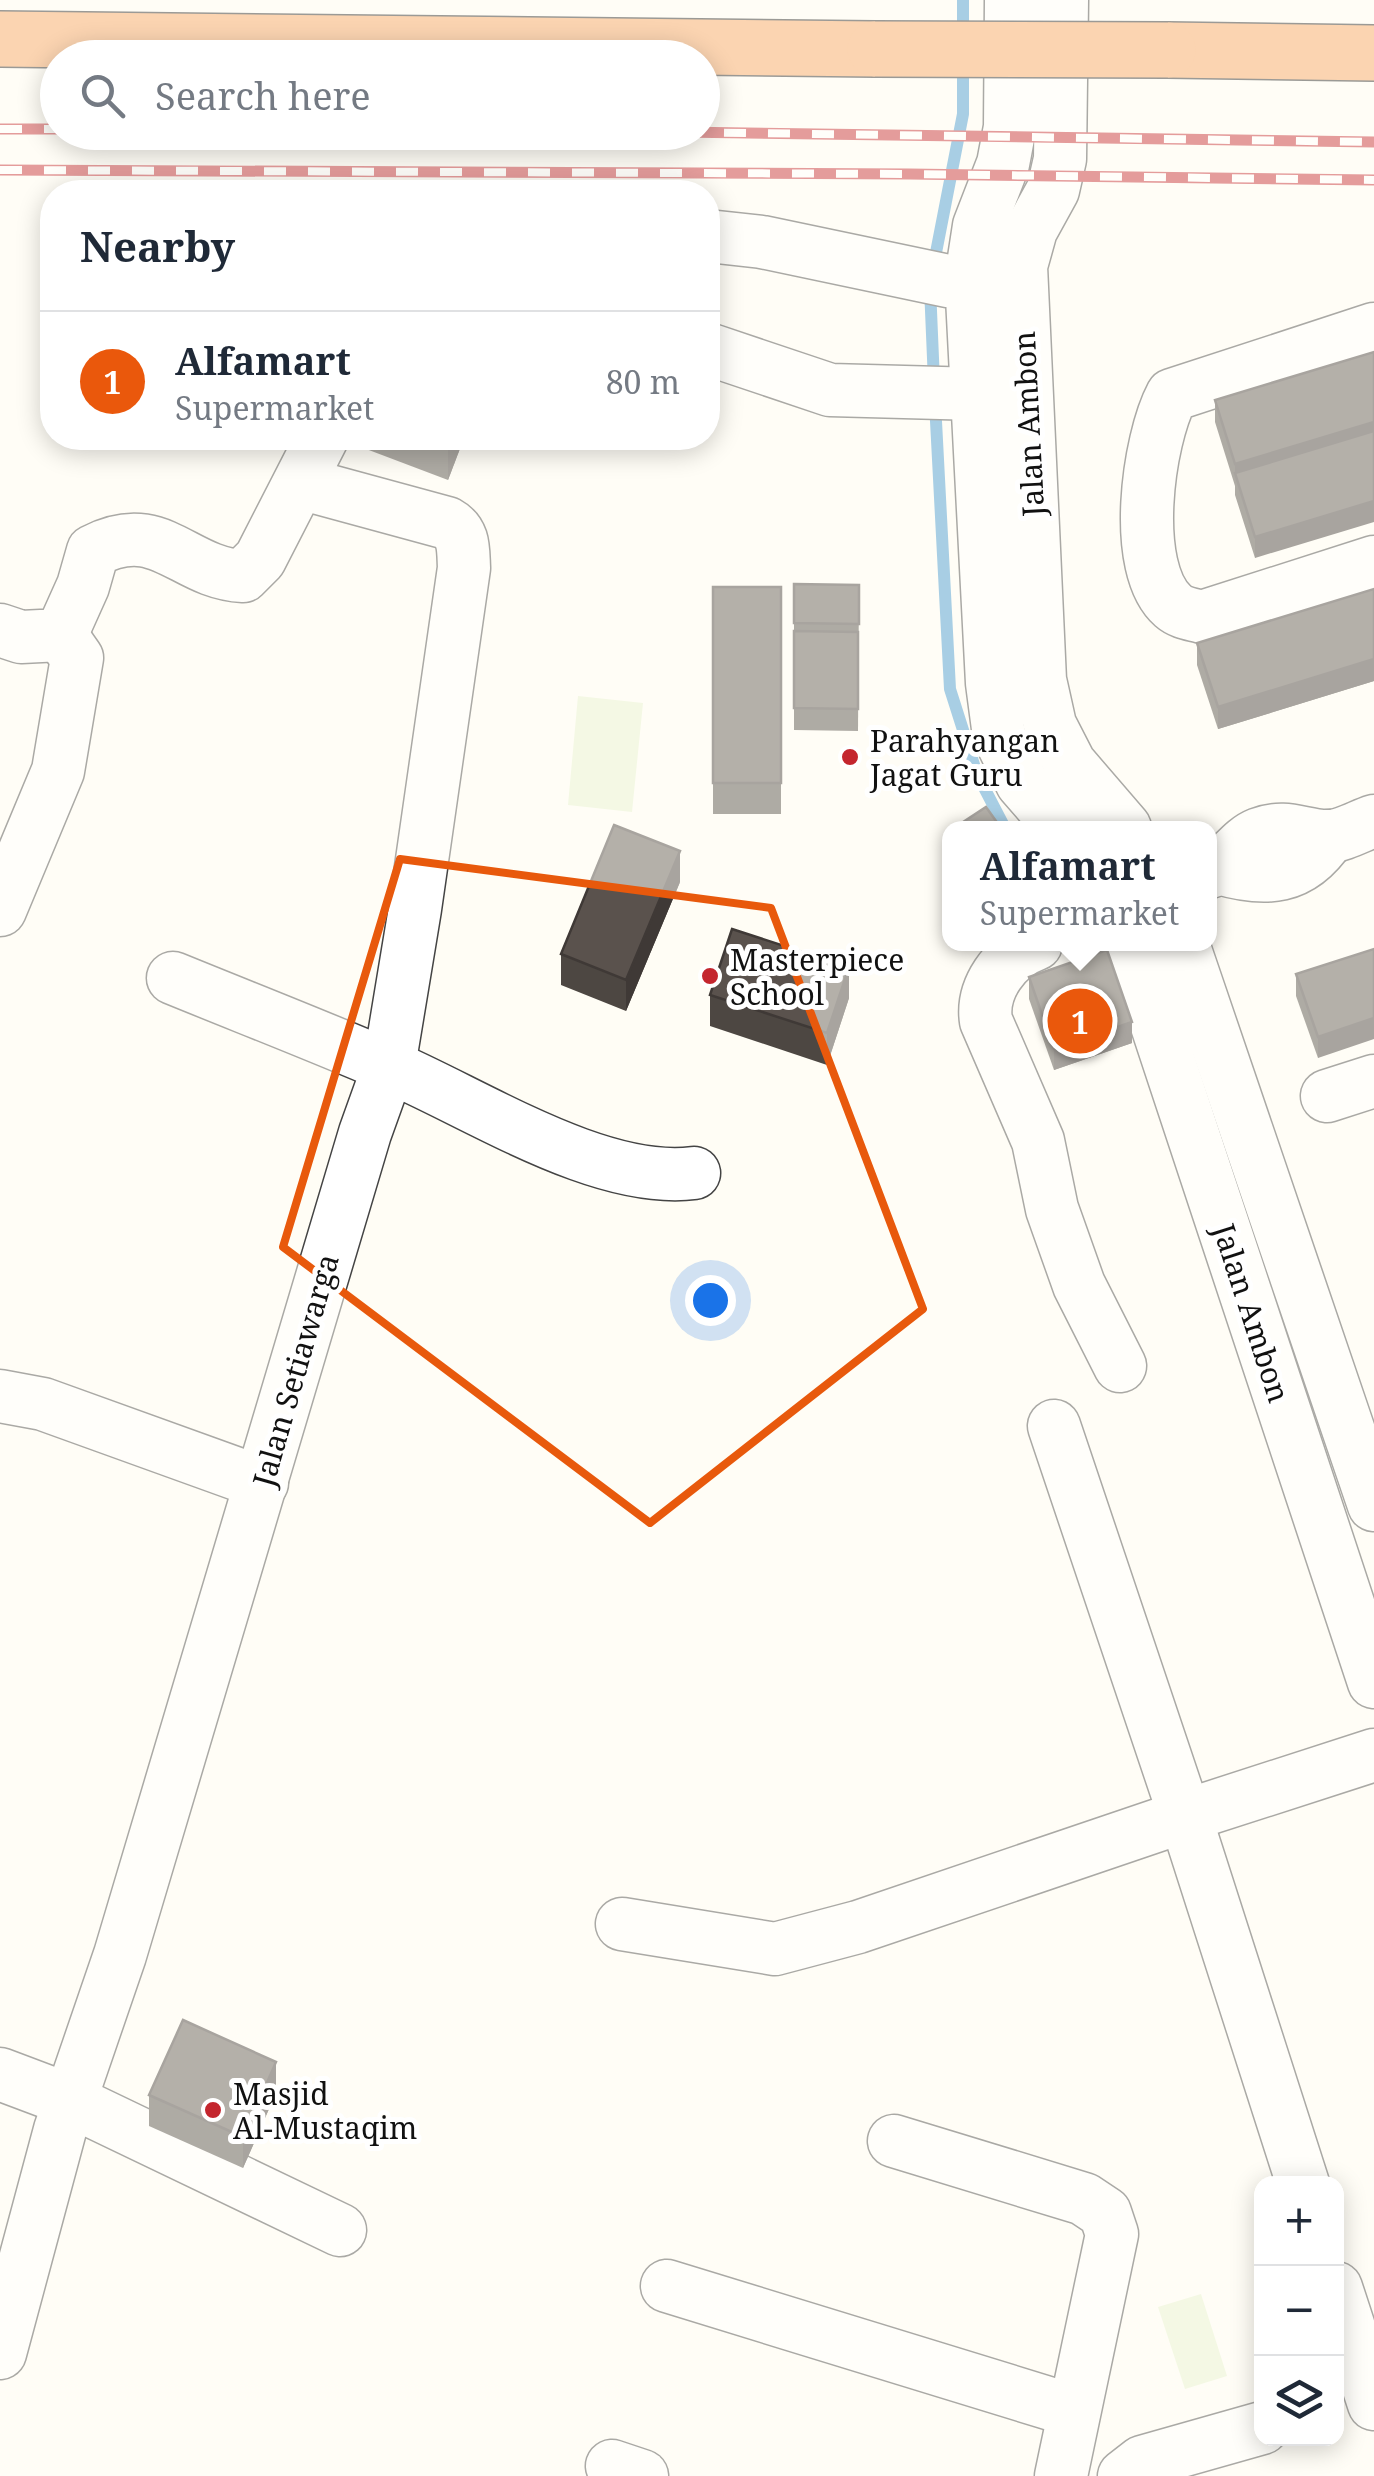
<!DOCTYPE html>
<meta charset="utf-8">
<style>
:root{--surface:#fff;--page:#f2f2f3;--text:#1f2937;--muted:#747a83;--line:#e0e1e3;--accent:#ea580c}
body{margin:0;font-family:"Noto Serif",serif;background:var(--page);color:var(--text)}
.controls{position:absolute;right:30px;bottom:30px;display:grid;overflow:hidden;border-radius:20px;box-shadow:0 5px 25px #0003}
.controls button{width:90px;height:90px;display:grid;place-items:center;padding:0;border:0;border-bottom:2px solid var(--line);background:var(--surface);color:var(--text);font:50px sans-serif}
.you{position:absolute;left:710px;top:1300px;width:35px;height:35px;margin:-25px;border:8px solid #fff;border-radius:50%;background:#1a73e8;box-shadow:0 0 0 15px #1a73e833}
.badge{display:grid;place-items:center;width:65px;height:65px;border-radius:50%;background:var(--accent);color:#fff;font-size:32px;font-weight:700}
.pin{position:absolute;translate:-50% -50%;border:5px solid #fff;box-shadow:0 2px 10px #0006}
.popup{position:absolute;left:942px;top:821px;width:275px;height:130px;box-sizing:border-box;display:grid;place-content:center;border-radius:20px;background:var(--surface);filter:drop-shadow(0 2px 8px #0005);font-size:32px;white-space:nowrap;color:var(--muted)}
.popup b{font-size:38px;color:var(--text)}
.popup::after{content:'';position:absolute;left:50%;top:100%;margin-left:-20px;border:20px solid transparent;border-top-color:var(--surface)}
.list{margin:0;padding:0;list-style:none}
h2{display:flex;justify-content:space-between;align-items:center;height:130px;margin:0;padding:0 40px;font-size:42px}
h2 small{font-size:32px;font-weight:400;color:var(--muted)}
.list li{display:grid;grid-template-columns:65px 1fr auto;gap:30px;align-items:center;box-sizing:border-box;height:140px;padding:0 40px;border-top:2px solid var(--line)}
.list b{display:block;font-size:38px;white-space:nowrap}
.list p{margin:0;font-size:32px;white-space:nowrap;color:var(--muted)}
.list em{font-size:32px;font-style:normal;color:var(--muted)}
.icon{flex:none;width:55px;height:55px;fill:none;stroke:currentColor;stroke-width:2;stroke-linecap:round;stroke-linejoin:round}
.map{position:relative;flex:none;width:1374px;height:2476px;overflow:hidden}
.search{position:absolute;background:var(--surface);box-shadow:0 5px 25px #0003;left:40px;top:40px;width:680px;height:110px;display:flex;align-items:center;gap:25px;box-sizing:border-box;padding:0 35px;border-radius:55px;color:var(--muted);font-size:38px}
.panel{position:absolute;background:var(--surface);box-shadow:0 5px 25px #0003;left:40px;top:180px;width:680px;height:270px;border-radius:40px}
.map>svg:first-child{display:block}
.pitch{fill:#e6f2cf}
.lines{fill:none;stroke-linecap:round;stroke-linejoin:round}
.stream{stroke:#3f96cf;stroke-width:12}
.minor-casing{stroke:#444;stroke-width:55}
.highway-casing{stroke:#222;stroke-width:58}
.minor{stroke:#fff;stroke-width:52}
.highway{stroke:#f5a25d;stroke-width:55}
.rail-casing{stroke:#c4262e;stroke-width:11}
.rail{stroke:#fff;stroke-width:8;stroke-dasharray:22;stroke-linecap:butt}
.highway-bridge-casing{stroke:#222;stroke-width:58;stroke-linecap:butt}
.highway-bridge{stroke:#f5a25d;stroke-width:55}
.wall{fill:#4d4742}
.shaded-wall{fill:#3f3936}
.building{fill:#5a524d;stroke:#3f3936;stroke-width:2.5}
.marked{fill:none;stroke:#e8590c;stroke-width:8;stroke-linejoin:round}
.poi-dot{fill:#c4262e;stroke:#fff;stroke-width:4}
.labels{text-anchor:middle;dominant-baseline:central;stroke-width:10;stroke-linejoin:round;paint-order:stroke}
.street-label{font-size:30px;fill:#111;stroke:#fff}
.poi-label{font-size:30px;fill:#111;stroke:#fff;text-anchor:start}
</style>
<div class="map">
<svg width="1374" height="2476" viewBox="0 0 1374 2476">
<rect width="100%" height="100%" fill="#fffdf5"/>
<g class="pitch">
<polygon points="578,696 643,703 632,812 568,805"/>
<polygon points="1201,2294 1227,2376 1185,2389 1158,2307"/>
</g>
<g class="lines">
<g class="stream">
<polyline points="963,35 963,0"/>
<polyline points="933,268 963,114 963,60"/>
<polyline points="930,287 934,382"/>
<polyline points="935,402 950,689 977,774 1005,828"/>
</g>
<g class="minor-casing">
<g id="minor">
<polyline points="1011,0 1010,127 1003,164 979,226 971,278 992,683 999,736 1022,783 1061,828"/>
<polyline points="1062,0 1060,159 1053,190 1031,230 1021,266 1040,680 1050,725 1070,764 1125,828"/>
<polyline points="708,236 762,242 948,281 971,278"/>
<path d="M1374 329 1172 395C1148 440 1130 568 1173 606 1181 613 1191 614 1202 617L1374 562"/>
<polyline points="708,349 830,390 978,394"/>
<path d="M0 630 21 637 61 635 83 586 93 551C160 516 182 573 243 576L260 559 322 438"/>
<path d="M1219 868C1266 882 1301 880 1330 836"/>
<path d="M1210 872C1230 863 1239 842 1259 834 1287 823 1305 837 1329 836 1343 836 1361 825 1374 821"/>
<polyline points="0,910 58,771 77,658 61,635"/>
<path d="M1036 944C1005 955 981 989 986 1021L1038 1141 1052 1209 1079 1285 1120 1366"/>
<polyline points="1130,944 1374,1682"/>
<polyline points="1183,944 1374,1505"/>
<path d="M173 978C244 1007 316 1035 386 1065 474 1102 598 1185 694 1173"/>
<polyline points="1327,1096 1374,1081"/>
<polyline points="0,1396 43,1404 262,1483"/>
<polyline points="1054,1426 1185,1816 1303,2184"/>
<polyline points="622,1924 775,1949 858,1927 1185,1816 1374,1755"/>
<polyline points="0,2074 69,2100 340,2230"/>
<polyline points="894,2141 1084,2199 1105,2213 1112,2234 1061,2476"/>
<polyline points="667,2286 1074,2411"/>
<polyline points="1336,2288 1374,2404"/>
<path d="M0 2353 60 2130 120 1955 365 1133 389 1066 415 909 464 568C463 549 465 533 447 523L300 483"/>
<polyline points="612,2466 642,2476"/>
<polyline points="1124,2476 1142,2462 1262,2428"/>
</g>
</g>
<g class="highway-casing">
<g id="highway">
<polyline points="0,39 875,49"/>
<polyline points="1168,50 1374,53"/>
</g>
</g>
<use href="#minor" class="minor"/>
<use href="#highway" class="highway"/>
<g class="rail-casing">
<g id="rail">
<polyline points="0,129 58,129"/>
<polyline points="680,132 1374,142"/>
<polyline points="0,170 909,174 1374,180"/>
</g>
</g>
<use href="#rail" class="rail"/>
<g class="highway-bridge-casing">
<polyline id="highway-bridge" points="875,49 1168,50"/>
</g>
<use href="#highway-bridge" class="highway-bridge"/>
</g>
<g class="wall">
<polygon points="1374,352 1255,558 1235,495 1235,486 1215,422 1215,400"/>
<polygon points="345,438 464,438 448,480 345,441"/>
<polygon points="794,584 859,585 858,731 794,730"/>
<rect x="713" y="587" width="68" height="227"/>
<polygon points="1374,589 1374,681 1218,729 1197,665 1197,643"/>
<polygon points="680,882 626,1011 561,985 561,954"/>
<polygon points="1374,949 1318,1058 1296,996 1296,974"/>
<polygon points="1029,977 1132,1043 1054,1070 1029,999"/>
<polygon points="710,995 849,998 827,1065 710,1026"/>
<polygon points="276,2093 243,2168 149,2126 149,2095"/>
</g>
<g class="shaded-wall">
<polygon points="1374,422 1374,443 1235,473 1235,486 1235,464"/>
<polygon points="449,438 464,438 448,480 448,440"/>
<polygon points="1374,501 1374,522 1255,558 1255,537"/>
<polygon points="1374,659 1374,681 1218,729 1218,707"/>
<polygon points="680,851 680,882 626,1011 626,980"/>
<polygon points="849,967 849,998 827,1065 827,1033"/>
<polygon points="1374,1018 1374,1039 1318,1058 1318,1037"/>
<polygon points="1132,1022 1132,1043 1054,1070 1054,1049"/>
<polygon points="276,2062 276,2093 243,2168 243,2137"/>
</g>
<g class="building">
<polygon points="1374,352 1374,422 1235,464 1215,400"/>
<polygon points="1374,431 1374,501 1255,537 1235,473"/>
<polygon points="794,584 859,585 859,624 794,623"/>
<rect x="713" y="587" width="68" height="196"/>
<polygon points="1374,589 1374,659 1218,707 1197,643"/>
<polygon points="794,631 858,632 858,709 794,708"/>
<polygon points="986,807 1001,828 954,828"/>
<polygon points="614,825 680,851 626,980 561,954"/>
<polygon points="732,929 849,967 827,1033 710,995"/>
<polygon points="1374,949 1374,1018 1318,1037 1296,974"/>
<polygon points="1107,950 1132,1022 1054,1049 1029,977"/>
<polygon points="183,2020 276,2062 243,2137 149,2095"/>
</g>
<path d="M0 0H1374V2476H0ZM400 859 771 908 923 1309 650 1523 283 1247Z" fill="#fffdf5" fill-opacity=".55" fill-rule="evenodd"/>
<path class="marked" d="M400 859 771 908 923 1309 650 1523 283 1247Z"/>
<g class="poi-dot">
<circle cx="850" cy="757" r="10"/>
<circle cx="710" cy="976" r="10"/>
<circle cx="213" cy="2110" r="10"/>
</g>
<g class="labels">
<g class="street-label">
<text transform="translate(1028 424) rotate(-93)">Jalan Ambon</text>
<text transform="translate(1252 1313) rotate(72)">Jalan Ambon</text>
<text transform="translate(295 1370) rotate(-74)">Jalan Setiawarga</text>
</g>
<g class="poi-label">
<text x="870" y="740">Parahyangan<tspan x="870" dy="34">Jagat Guru</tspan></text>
<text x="730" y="959">Masterpiece<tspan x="730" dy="34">School</tspan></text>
<text x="233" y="2093">Masjid<tspan x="233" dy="34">Al-Mustaqim</tspan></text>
</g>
</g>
</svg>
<div class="controls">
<button>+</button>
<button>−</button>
<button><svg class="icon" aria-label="layers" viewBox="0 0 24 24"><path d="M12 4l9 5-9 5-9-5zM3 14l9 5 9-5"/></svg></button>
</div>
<div class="you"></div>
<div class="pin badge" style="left:1080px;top:1021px">1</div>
<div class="popup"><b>Alfamart</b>Supermarket</div>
<div class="search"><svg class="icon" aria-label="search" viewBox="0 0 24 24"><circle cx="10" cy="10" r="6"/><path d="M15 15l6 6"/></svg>Search here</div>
<section class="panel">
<h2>Nearby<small></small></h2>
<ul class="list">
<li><span class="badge">1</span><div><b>Alfamart</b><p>Supermarket</p></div><em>80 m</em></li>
</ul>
</section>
</div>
